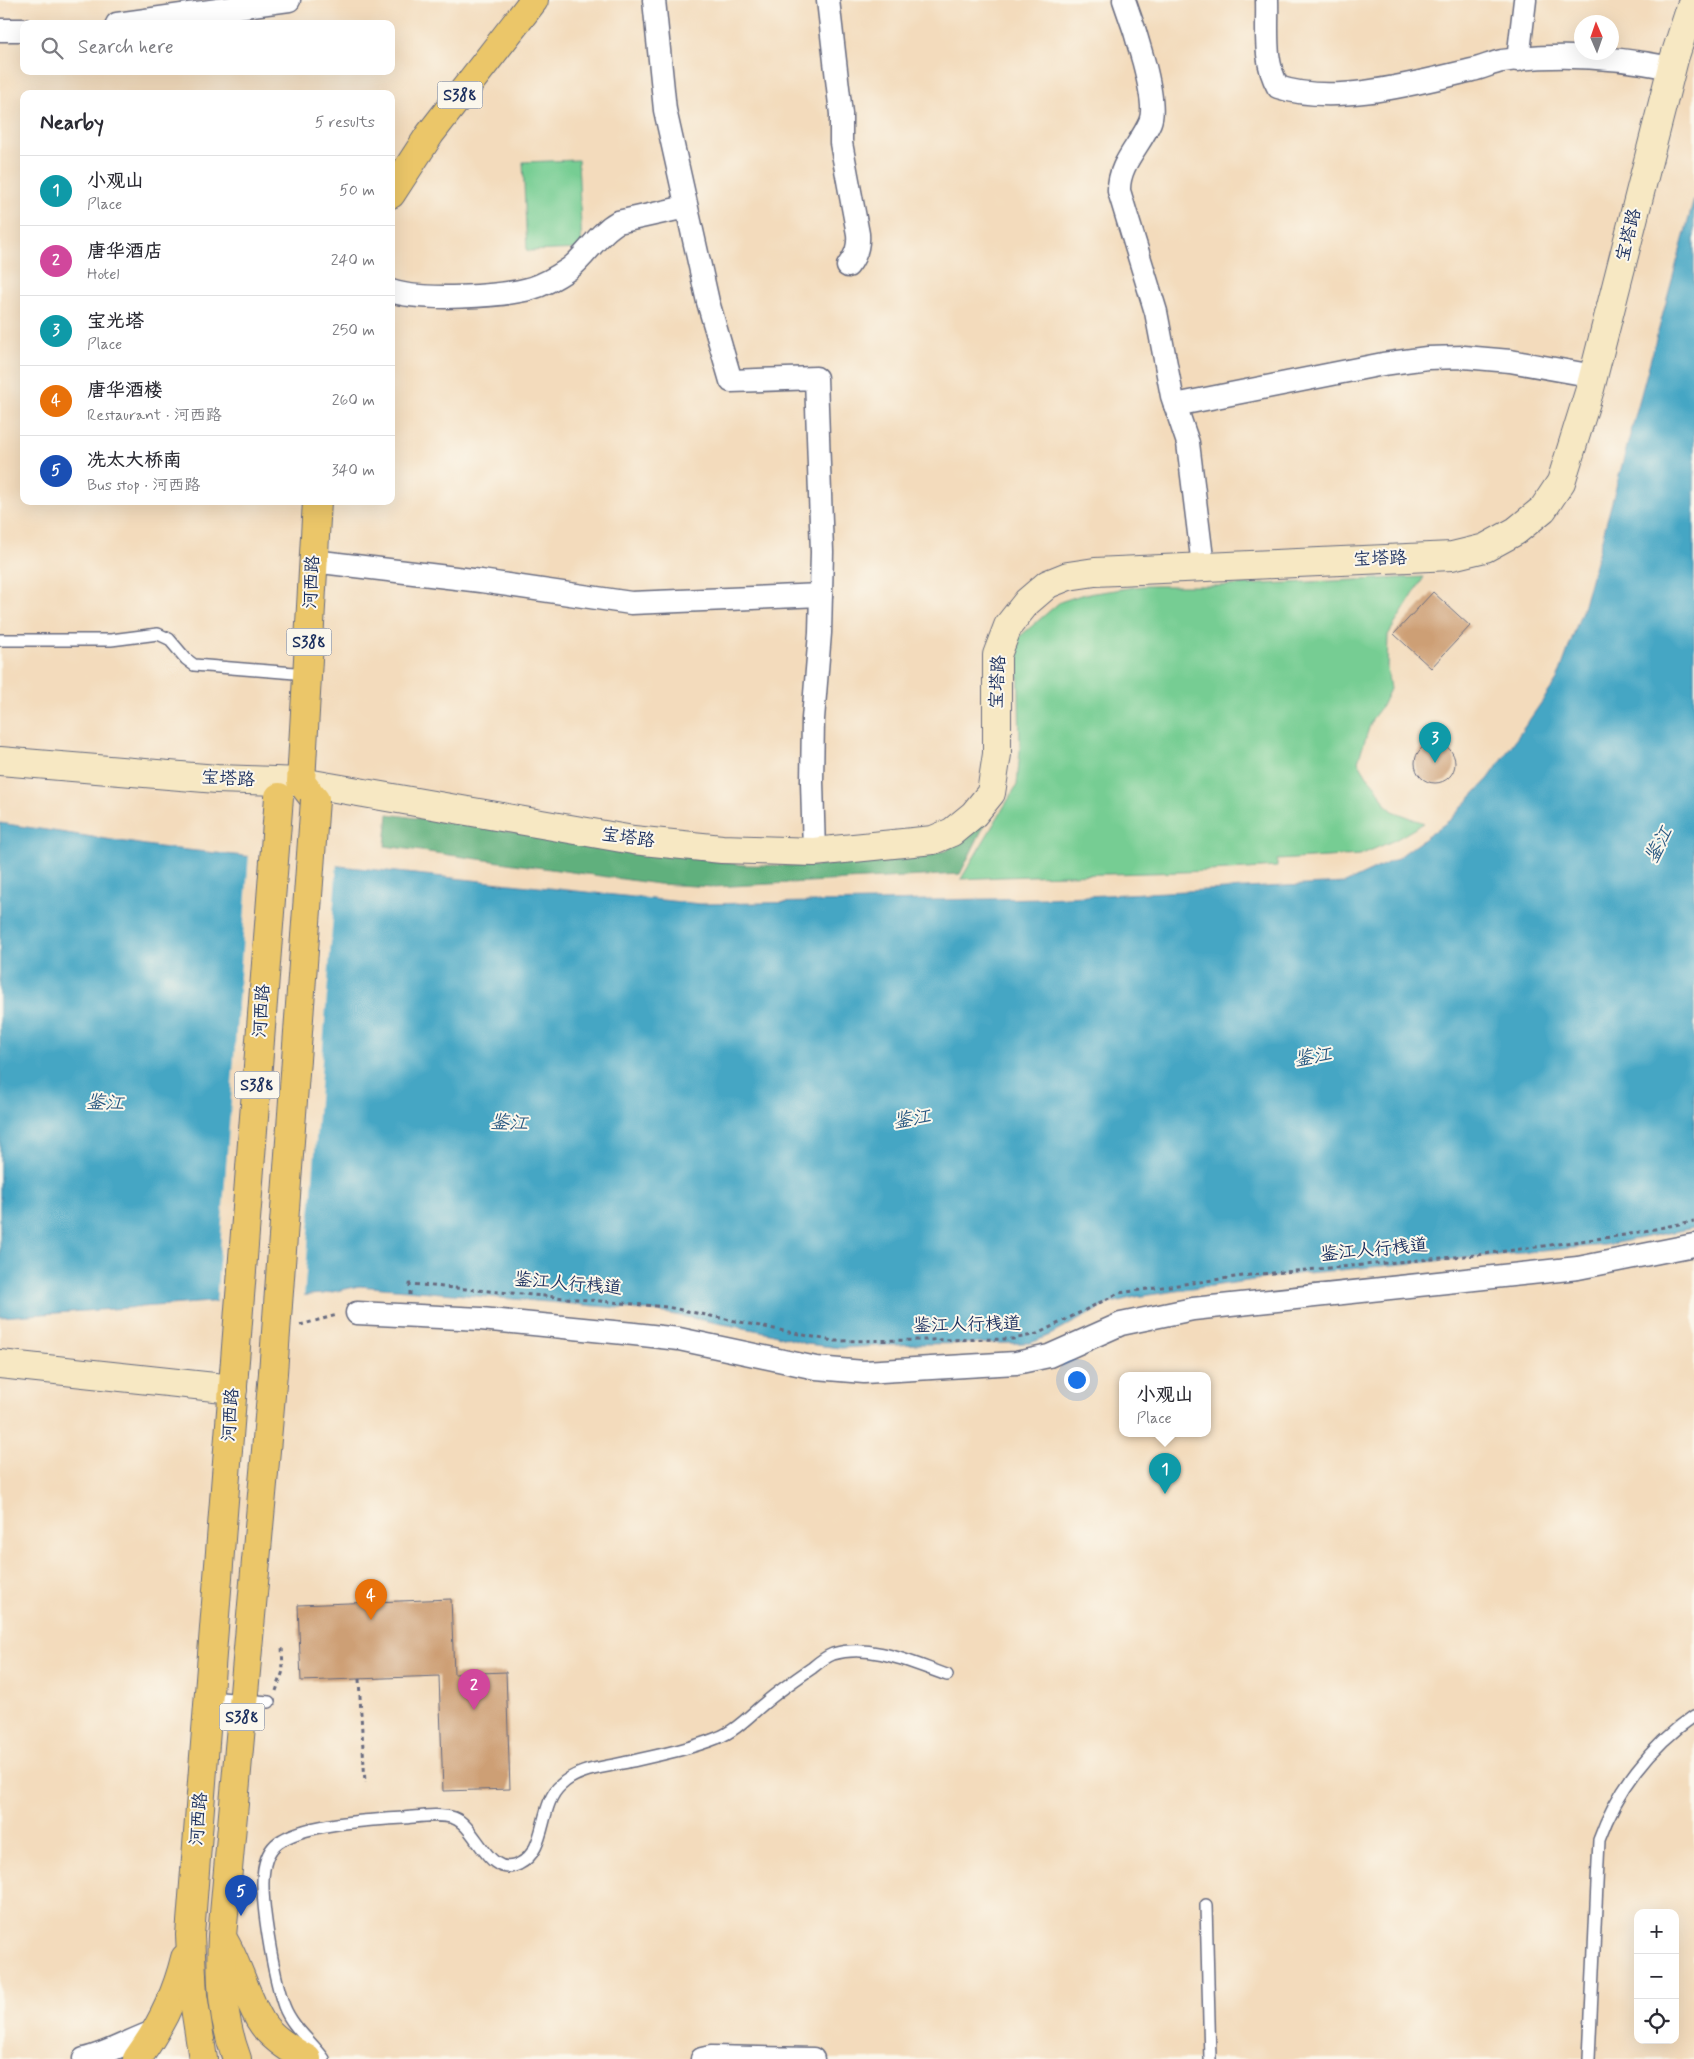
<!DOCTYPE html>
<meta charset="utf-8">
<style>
:root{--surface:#fff;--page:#f2f2f3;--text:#2b2b33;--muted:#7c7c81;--line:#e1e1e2;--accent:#2563eb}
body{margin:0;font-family:Mynerve,"LXGW WenKai TC",sans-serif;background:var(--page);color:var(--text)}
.controls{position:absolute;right:15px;bottom:15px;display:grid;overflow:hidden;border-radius:10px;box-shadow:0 5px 20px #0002}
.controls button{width:45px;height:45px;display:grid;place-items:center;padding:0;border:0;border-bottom:1px solid var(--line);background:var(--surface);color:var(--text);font:25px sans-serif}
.compass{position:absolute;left:1574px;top:15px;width:45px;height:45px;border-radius:50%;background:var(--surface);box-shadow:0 5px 20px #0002;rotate:358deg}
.you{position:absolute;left:1076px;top:1379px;width:18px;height:18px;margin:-12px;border:4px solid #fff;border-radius:50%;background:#1a73e8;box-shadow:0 0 0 8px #1a73e833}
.badge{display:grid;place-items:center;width:32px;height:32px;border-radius:50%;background:var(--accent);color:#fff;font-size:16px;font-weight:700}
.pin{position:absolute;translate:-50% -41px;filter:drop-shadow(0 1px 2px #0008)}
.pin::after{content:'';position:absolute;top:26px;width:18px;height:15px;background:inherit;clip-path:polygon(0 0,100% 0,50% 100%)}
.popup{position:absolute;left:1119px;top:1372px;width:92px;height:65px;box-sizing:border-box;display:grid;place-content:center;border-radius:10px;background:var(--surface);filter:drop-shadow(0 1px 4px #0005);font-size:16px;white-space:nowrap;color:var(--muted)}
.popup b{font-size:19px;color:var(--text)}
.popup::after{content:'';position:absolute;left:50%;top:100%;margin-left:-10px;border:10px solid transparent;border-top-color:var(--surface)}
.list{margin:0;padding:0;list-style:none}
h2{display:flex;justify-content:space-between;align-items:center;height:65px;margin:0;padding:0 20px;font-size:21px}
h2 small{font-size:16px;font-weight:400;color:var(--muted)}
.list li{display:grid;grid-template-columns:32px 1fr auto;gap:15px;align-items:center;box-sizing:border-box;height:70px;padding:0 20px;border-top:1px solid var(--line)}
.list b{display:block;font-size:19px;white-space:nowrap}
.list p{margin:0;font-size:16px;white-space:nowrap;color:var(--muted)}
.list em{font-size:16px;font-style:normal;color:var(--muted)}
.icon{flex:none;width:28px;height:28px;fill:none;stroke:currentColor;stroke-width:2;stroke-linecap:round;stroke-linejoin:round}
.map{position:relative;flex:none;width:1694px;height:2059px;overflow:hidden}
.search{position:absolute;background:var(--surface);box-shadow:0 5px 20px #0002;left:20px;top:20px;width:375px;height:55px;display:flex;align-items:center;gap:12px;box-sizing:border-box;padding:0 18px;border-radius:10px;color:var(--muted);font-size:19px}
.panel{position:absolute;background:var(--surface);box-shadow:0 5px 20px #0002;left:20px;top:90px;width:375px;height:415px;border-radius:10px}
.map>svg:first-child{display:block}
.green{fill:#76cd93;stroke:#487e78}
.forest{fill:#60b07d;stroke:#3e706e}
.water{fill:#45a6c4;stroke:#306a91}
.pier{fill:#f3dbbc}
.building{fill:#cd9f74}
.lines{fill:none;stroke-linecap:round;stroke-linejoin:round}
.lane-casing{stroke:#676b7f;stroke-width:14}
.street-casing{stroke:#676b7f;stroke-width:25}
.secondary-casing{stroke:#676b7f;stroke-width:30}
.primary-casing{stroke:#676b7f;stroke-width:30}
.path{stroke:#676b7f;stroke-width:3;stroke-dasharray:4 4;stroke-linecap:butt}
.lane{stroke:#fff;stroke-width:11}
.street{stroke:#fff;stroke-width:22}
.secondary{stroke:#f7e8c3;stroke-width:28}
.primary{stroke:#ebc669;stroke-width:28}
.primary-bridge-casing{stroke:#676b7f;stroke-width:30;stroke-linecap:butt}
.primary-bridge{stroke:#ebc669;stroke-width:28}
.labels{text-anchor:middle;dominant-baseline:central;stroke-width:4;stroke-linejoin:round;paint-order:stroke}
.shield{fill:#fbf7ec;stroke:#5e6b89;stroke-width:1}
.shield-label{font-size:16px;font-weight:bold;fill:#1b2f5e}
.street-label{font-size:18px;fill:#1b2f5e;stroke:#fbf7ec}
.water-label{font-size:19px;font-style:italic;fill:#2a5982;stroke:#fbf7ec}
</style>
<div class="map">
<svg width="1694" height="2059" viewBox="0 0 1694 2059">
<rect width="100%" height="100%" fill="#fbf7ec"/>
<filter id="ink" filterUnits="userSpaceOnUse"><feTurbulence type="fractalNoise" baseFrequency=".02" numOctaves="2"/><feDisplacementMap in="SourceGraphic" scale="10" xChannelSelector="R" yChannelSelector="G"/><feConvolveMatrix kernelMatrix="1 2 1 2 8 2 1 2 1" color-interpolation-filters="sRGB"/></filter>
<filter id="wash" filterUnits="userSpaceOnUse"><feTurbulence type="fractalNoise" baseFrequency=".0096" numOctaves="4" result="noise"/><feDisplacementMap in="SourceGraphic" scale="20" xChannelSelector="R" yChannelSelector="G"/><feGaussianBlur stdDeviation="1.12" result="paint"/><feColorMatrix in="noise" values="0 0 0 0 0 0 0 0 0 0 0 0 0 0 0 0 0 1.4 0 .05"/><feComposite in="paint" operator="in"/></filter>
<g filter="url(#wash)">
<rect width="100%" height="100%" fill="#f3dbbc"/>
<g class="green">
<polygon points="578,160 582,249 527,251 523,162"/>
<path d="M1424 577 1388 635 1387 668 1390 689 1382 706 1372 719 1358 761 1367 776 1376 786 1386 805 1393 811 1424 823 1395 840 1360 855 1277 860V867C1171 875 1066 873 961 879L1017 785 1020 750 1018 638 1060 602 1081 595 1142 586H1219Z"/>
</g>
<polygon class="forest" points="991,812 960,874 713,887 658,884 385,846 388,814 744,865 819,866 946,851"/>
<polygon class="water" points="1694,199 1694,1228 1606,1245 1297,1274 1135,1297 1108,1304 1050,1335 1031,1343 915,1344 841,1348 806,1344 770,1333 654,1311 359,1286 323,1294 0,1317 0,823 159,847 700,904 1046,898 1345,883 1396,859 1450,820 1489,778 1557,680 1584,605"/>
<polygon class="pier" points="249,854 337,862 304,1298 216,1304"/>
<g id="blocks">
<g class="building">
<polygon points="1433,592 1470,626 1431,668 1394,634"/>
<circle cx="1435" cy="763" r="20"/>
<polygon points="451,1599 454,1674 506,1672 510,1789 443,1791 439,1676 301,1681 298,1605"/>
</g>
</g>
</g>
<g filter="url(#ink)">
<use href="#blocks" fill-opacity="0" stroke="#676b7f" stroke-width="1"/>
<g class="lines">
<g class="lane-casing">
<g id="lane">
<polyline points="0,640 111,640 158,634 169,639 186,659 194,665 307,674"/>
<polyline points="210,1697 269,1702"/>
<polyline points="1206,1905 1210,2059"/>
<path d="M324 2059C311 2041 292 2027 284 2006 274 1978 259 1897 264 1869 266 1857 271 1846 282 1840 311 1823 370 1820 403 1818 418 1817 439 1813 454 1818 477 1826 488 1880 519 1864 548 1850 538 1805 561 1785 577 1769 602 1768 623 1763 654 1756 687 1750 717 1738 736 1731 751 1714 766 1702 780 1690 796 1679 812 1668 818 1663 825 1657 833 1654 871 1643 912 1663 947 1675"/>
<path d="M1589 2059 1599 1840C1617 1790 1650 1746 1694 1716"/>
</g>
</g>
<g class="street-casing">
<g id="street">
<polyline points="654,0 665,110 708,302 731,381 816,378 822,552 820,633 813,719 812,782 814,852"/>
<path d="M828 0 841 114V143L858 234C859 247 856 256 848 266"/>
<path d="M1124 0C1133 24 1159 101 1150 122 1140 146 1118 164 1119 191L1156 312 1172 396 1188 443 1203 566"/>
<path d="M1267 0C1268 29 1263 61 1278 87 1334 106 1416 83 1472 70 1482 68 1492 63 1502 61 1557 53 1617 57 1672 68"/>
<polyline points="117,24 289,0"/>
<polyline points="0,30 24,30"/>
<polyline points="1518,60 1525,0"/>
<path d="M391 291C420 301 502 297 532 288 546 284 557 277 569 269 587 255 598 233 618 222L686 207"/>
<polyline points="1175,405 1383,364 1427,358 1464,357 1510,361 1594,376"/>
<polyline points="313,561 481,581 631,603 821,595"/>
<polyline points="357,1313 481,1319 634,1334 679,1339 816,1368 864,1372 1016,1363 1049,1356 1121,1324 1193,1309 1578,1268 1694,1245"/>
<path d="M84 2059C108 2054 132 2039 156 2031"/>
<polyline points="702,2059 711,2057 813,2059"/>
</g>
</g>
<g class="secondary-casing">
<g id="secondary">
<polyline points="0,761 217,779 301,782 633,840 722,849 814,852 933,840 952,832 974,814 991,793 997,754 997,655 1008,626 1027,602 1048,584 1068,576 1095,572 1452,556 1485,548 1516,531 1543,509 1561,482 1590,389 1674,59 1693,0"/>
<polyline points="0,1364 233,1389"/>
</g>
</g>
<g class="primary-casing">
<g id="primary">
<polyline points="391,194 430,134 534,0"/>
<polyline points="315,800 301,782 317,501"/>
<path d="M223 1939C239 1965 245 1995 260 2020 269 2036 291 2050 307 2059"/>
<path d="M137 2059C160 2028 176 1995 185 1958"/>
<polyline points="203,2059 193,1995 190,1935 234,1373"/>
<path d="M237 2059C222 2019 220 1978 222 1936L273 1373"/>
</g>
</g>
<g class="path">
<polyline points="410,1295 410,1284 667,1307 833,1341 1013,1339 1037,1334 1119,1293 1250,1275 1476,1255 1625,1235 1694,1221"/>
<polyline points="300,1325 337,1315"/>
<polyline points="359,1679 365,1783"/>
<polyline points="276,1691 283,1671 282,1645"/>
</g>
<use href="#lane" class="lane"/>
<use href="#street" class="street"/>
<use href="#secondary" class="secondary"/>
<use href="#primary" class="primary"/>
<g class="primary-bridge-casing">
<g id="primary-bridge">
<polyline points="234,1373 279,797"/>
<polyline points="273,1373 315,800"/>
</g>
</g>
<use href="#primary-bridge" class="primary-bridge"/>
</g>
</g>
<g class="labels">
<g class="shield">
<rect x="437.5" y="81.5" width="45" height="27" rx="4"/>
<rect x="286.5" y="628.5" width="45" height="27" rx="4"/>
<rect x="234.5" y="1071.5" width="45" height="27" rx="4"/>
<rect x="219.5" y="1703.5" width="45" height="27" rx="4"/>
</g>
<g class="shield-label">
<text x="460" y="95">S388</text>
<text x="309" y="642">S388</text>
<text x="257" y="1085">S388</text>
<text x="242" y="1717">S388</text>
</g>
<g class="street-label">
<text transform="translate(1629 235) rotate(-76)">宝塔路</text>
<text transform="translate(1380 559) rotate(-2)">宝塔路</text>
<text transform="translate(312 582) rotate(-87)">河西路</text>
<text transform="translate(998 682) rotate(-87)">宝塔路</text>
<text transform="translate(228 779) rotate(3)">宝塔路</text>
<text transform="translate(628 838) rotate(8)">宝塔路</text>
<text transform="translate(262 1011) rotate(-86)">河西路</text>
<text transform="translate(1374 1250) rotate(-5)">鉴江人行栈道</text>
<text transform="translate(568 1284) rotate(5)">鉴江人行栈道</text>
<text transform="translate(967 1325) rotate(-1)">鉴江人行栈道</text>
<text transform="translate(231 1415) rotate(-86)">河西路</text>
<text transform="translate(199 1819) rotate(-85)">河西路</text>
</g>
<g class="water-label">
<text transform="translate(1659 845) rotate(-62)">鉴江</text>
<text transform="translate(1313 1057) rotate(-9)">鉴江</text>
<text transform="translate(105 1103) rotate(3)">鉴江</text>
<text transform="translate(912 1119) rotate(-9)">鉴江</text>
<text transform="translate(509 1123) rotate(3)">鉴江</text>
</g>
</g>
</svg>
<div class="controls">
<button>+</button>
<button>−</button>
<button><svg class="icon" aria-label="locate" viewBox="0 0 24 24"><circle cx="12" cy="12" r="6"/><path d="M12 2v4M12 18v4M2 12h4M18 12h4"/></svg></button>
</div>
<svg class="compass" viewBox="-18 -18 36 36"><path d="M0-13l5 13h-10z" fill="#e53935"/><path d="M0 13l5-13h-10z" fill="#7c7c81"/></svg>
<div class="you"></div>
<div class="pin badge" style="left:1165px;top:1494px;background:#0f9aa8">1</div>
<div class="popup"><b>小观山</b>Place</div>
<div class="pin badge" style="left:474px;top:1710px;background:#d1479c">2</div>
<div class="pin badge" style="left:1435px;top:763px;background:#0f9aa8">3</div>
<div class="pin badge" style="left:371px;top:1620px;background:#e8710a">4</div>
<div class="pin badge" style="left:241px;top:1916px;background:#1a4fb4">5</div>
<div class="search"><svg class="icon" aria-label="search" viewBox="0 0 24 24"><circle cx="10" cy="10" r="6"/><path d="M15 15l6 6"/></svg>Search here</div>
<section class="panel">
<h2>Nearby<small>5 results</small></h2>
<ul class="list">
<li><span class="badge" style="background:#0f9aa8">1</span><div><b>小观山</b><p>Place</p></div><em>50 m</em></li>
<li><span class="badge" style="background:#d1479c">2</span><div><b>唐华酒店</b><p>Hotel</p></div><em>240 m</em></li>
<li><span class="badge" style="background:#0f9aa8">3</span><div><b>宝光塔</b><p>Place</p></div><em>250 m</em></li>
<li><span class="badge" style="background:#e8710a">4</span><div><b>唐华酒楼</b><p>Restaurant · 河西路</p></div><em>260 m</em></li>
<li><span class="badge" style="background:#1a4fb4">5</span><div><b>冼太大桥南</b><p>Bus stop · 河西路</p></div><em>340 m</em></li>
</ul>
</section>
</div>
